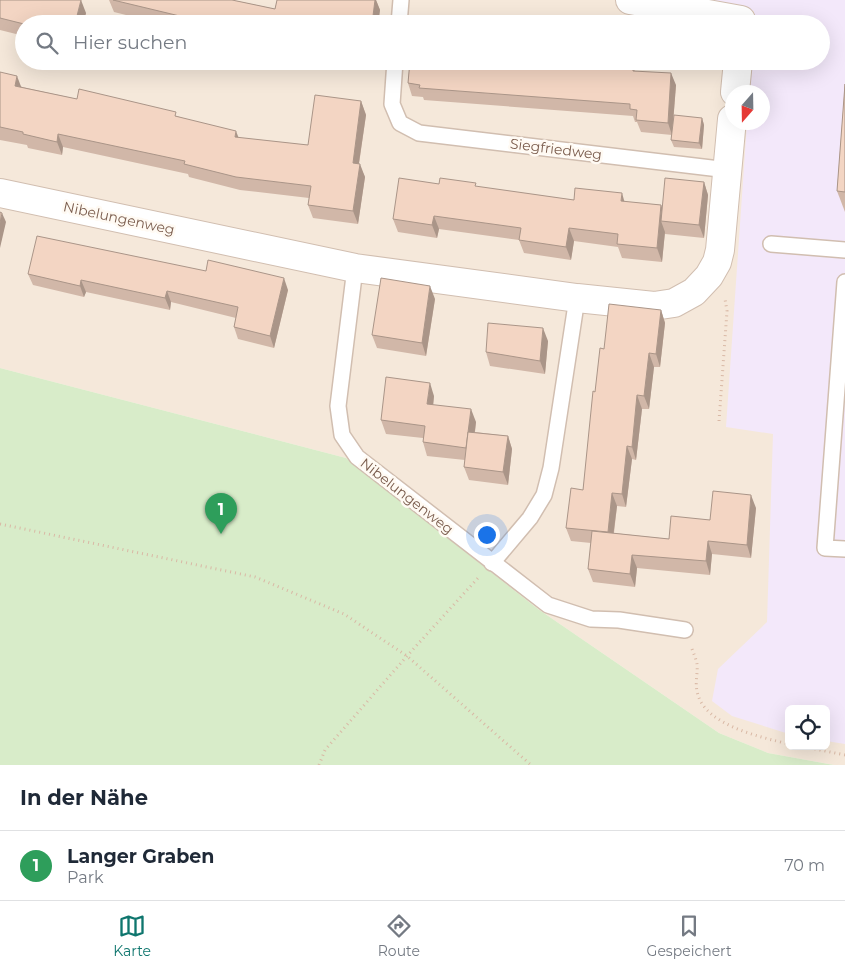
<!DOCTYPE html>
<html lang="de">
<meta charset="utf-8">
<style>
:root{--surface:#fff;--page:#f6f6f7;--text:#1f2937;--muted:#747a83;--line:#e0e1e3;--accent:#0f766e}
body{margin:0;font-family:Montserrat,sans-serif;background:var(--page);color:var(--text)}
.controls{position:absolute;right:15px;bottom:15px;display:grid;overflow:hidden;border-radius:8px;box-shadow:0 5px 20px #0002}
.controls button{width:45px;height:45px;display:grid;place-items:center;padding:0;border:0;border-bottom:1px solid var(--line);background:var(--surface);color:var(--text);font:25px sans-serif}
.compass{position:absolute;left:725px;top:85px;width:45px;height:45px;border-radius:50%;background:var(--surface);box-shadow:0 5px 20px #0002;rotate:200deg}
.you{position:absolute;left:486px;top:534px;width:18px;height:18px;margin:-12px;border:4px solid #fff;border-radius:50%;background:#1a73e8;box-shadow:0 0 0 8px #1a73e833}
.badge{display:grid;place-items:center;width:32px;height:32px;border-radius:50%;background:var(--accent);color:#fff;font-size:16px;font-weight:700}
.pin{position:absolute;translate:-50% -41px;filter:drop-shadow(0 1px 2px #0008)}
.pin::after{content:'';position:absolute;top:26px;width:18px;height:15px;background:inherit;clip-path:polygon(0 0,100% 0,50% 100%)}
.list{margin:0;padding:0;list-style:none}
h2{display:flex;justify-content:space-between;align-items:center;height:65px;margin:0;padding:0 20px;font-size:21px}
h2 small{font-size:16px;font-weight:400;color:var(--muted)}
.list li{display:grid;grid-template-columns:32px 1fr auto;gap:15px;align-items:center;box-sizing:border-box;height:70px;padding:0 20px;border-top:1px solid var(--line)}
.list b{display:block;font-size:19px;white-space:nowrap}
.list p{margin:0;font-size:16px;white-space:nowrap;color:var(--muted)}
.list em{font-size:16px;font-style:normal;color:var(--muted)}
.icon{flex:none;width:28px;height:28px;fill:none;stroke:currentColor;stroke-width:2;stroke-linecap:round;stroke-linejoin:round}
.map{position:relative;flex:none;width:845px;height:765px;overflow:hidden}
.search{position:absolute;background:var(--surface);box-shadow:0 5px 20px #0002;left:15px;right:15px;top:15px;height:55px;display:flex;align-items:center;gap:12px;box-sizing:border-box;padding:0 18px;border-radius:28px;color:var(--muted);font-size:19px}
.sheet{height:135px;background:var(--surface)}
nav{display:flex;justify-content:space-around;align-items:center;box-sizing:border-box;height:70px;border-top:1px solid var(--line);background:var(--surface);font-size:14px;color:var(--muted)}
nav a{display:grid;justify-items:center;gap:2px}
nav .on{color:var(--accent)}
.map>svg:first-child{display:block}
.residential{fill:#f5e8da;fill-rule:evenodd}
.education{fill:#f3e8fa}
.green{fill:#d8ecc9}
.lines{fill:none;stroke-linecap:round;stroke-linejoin:round}
.service-casing{stroke:#d1beb0;stroke-width:18}
.minor-casing{stroke:#d1beb0;stroke-width:30}
.path{stroke:#d9b8a5;stroke-width:3;stroke-dasharray:1 4;stroke-linecap:butt}
.service{stroke:#fff;stroke-width:15}
.minor{stroke:#fff;stroke-width:28}
.wall{fill:#d1b7a8}
.shaded-wall{fill:#aa9588}
.building{fill:#f3d5c3;stroke:#aa9588}
.labels{text-anchor:middle;dominant-baseline:central;stroke-width:5;stroke-linejoin:round;paint-order:stroke}
.street-label{font-size:14px;fill:#7a5c4d;stroke:#fffaf3}
</style>
<div class="map">
<svg width="845" height="765" viewBox="0 0 845 765">
<rect width="100%" height="100%" fill="#fdf6ec"/>
<path class="residential" d="M0 0H845V765H834L768 753 719 733 538 609 346 458 0 368ZM24 24H821V61H24ZM732 92H762V122H732ZM789 709H826V746H789Z"/>
<polygon class="education" points="697,0 845,0 845,744 826,741 826,709 789,709 789,734 732,716 712,701 718,669 767,622 773,434 726,427 747,123 762,122 762,92 750,92 752,61 821,61 821,24 754,24 754,11 697,3"/>
<polygon class="green" points="0,368 346,458 538,609 719,733 768,753 834,765 0,765"/>
<g class="lines">
<g class="service-casing">
<g id="service">
<polyline points="399,24 401,0"/>
<polyline points="395,61 392,104 400,123 419,133 728,170"/>
<polyline points="771,244 845,250"/>
<polyline points="355,268 338,406 342,435 357,457 548,605 591,619 619,620 685,630"/>
<polyline points="845,282 825,548 845,549"/>
<polyline points="492,563 530,518 544,495 551,468 577,298"/>
</g>
</g>
<g class="minor-casing">
<g id="minor">
<polyline points="630,0 741,20 741,24"/>
<polyline points="735,92 738,61"/>
<polyline points="0,193 355,268 577,298 654,306 674,303 694,292 709,276 717,262 720,250 732,119"/>
</g>
</g>
<g class="path">
<polyline points="719,421 727,311 725,299"/>
<polyline points="0,524 255,577 344,614 407,656 531,765"/>
<path d="M692 649C694 654 696 659 697 664 698 673 695 682 697 691 703 725 760 737 789 744"/>
<polyline points="800,746 845,755"/>
<polyline points="319,765 325,750 407,656 478,578"/>
</g>
<use href="#service" class="service"/>
<use href="#minor" class="minor"/>
</g>
<g class="wall">
<polygon points="0,0 86,13 83,24 24,24 24,36 0,30"/>
<polygon points="109,0 232,0 275,9 277,0 376,0 380,10 378,24 162,24 114,12"/>
<polygon points="212,61 242,61 240,68 213,63"/>
<polygon points="410,61 589,61 590,63 633,66 635,71 676,85 673,124 702,118 704,125 702,149 674,147 671,140 672,135 641,132 637,122 635,122 633,116 424,100 423,97 412,96 408,83"/>
<polygon points="0,72 22,87 77,99 177,116 239,138 308,145 361,101 366,115 359,164 365,177 358,224 313,218 308,205 309,198 240,190 189,177 188,174 63,147 62,155 28,148 27,145 0,140"/>
<polygon points="845,84 845,212 837,191"/>
<polygon points="704,182 708,195 704,238 665,234 665,232 662,262 622,258 618,247 574,241 571,260 524,253 519,240 439,229 437,238 398,232 393,219 439,184 477,187 574,200 625,202 661,205 662,208"/>
<polygon points="28,274 288,290 274,348 238,339 234,327 236,318 171,302 170,310 86,292 84,297 33,285"/>
<polygon points="435,299 426,356 377,348 372,335"/>
<polygon points="661,310 665,323 660,367 654,367 649,409 642,409 636,460 632,459 626,507 617,506 614,533 669,539 710,520 756,508 751,558 712,554 710,575 637,568 635,587 593,582 588,569 591,543 571,541 566,528 583,490 595,392 604,349"/>
<polygon points="548,341 545,374 490,366 486,352"/>
<polygon points="434,396 433,405 476,422 475,432 508,436 512,449 508,485 469,480 464,467 465,460 427,456 423,442 423,438 386,434 381,420"/>
</g>
<g class="shaded-wall">
<polygon points="81,0 86,13 83,24 75,24"/>
<polygon points="375,0 376,0 380,10 378,24 372,24"/>
<polygon points="238,61 242,61 240,68"/>
<polygon points="671,73 676,85 672,135 668,123"/>
<polygon points="17,76 22,89 15,86"/>
<polygon points="361,101 366,115 357,176 353,163"/>
<polygon points="702,118 704,125 702,149 699,143"/>
<polygon points="236,131 241,144 235,137"/>
<polygon points="58,134 63,147 62,155 57,142"/>
<polygon points="360,164 365,177 358,224 353,211"/>
<polygon points="704,182 708,195 704,238 699,225"/>
<polygon points="622,193 626,207 621,201"/>
<polygon points="661,205 666,219 661,221 665,232 662,262 657,248"/>
<polygon points="2,213 6,222 0,248 0,223"/>
<polygon points="434,216 439,229 437,238 432,225"/>
<polygon points="569,228 574,241 571,260 566,247"/>
<polygon points="284,278 288,290 274,348 270,336"/>
<polygon points="81,280 86,292 84,297 80,286"/>
<polygon points="430,286 435,299 426,356 422,343"/>
<polygon points="167,291 171,302 170,310 165,298"/>
<polygon points="661,310 665,323 660,367 656,354"/>
<polygon points="543,328 548,341 545,374 540,361"/>
<polygon points="649,353 654,367 649,409 644,396"/>
<polygon points="430,383 434,396 432,417 427,404"/>
<polygon points="637,395 642,409 636,460 632,447"/>
<polygon points="471,409 476,422 471,461 466,448"/>
<polygon points="508,436 512,449 508,485 503,472"/>
<polygon points="627,446 632,459 626,507 622,494"/>
<polygon points="612,493 617,506 612,545 608,532"/>
<polygon points="751,495 756,508 751,558 747,545"/>
<polygon points="708,541 712,554 710,575 706,561"/>
<polygon points="632,555 637,568 635,587 630,574"/>
</g>
<g class="building">
<polygon points="0,0 81,0 75,24 24,24 0,18"/>
<polygon points="113,0 232,0 275,9 277,0 375,0 372,24 250,24 242,22 242,24 213,24"/>
<polygon points="410,61 586,61 586,63 633,66 633,71 671,73 668,123 636,120 637,110 630,109 630,104 419,88 420,85 408,83"/>
<polygon points="0,72 17,76 15,86 77,99 79,89 176,112 175,116 236,131 235,137 308,145 315,95 361,101 353,163 360,164 353,211 308,205 311,186 236,177 184,164 185,161 58,134 57,142 23,134 23,132 0,127"/>
<polygon points="845,84 845,192 837,191"/>
<polygon points="674,115 702,118 699,143 671,140"/>
<polygon points="399,178 439,184 440,178 476,183 475,186 574,200 575,188 622,193 621,201 661,205 657,248 617,244 618,234 569,228 566,247 519,240 521,228 434,216 432,225 393,219"/>
<polygon points="665,178 704,182 699,225 661,221"/>
<polygon points="0,212 2,213 0,223"/>
<polygon points="37,236 206,271 208,260 284,278 270,336 234,327 238,307 167,291 165,298 81,280 80,286 28,274"/>
<polygon points="381,278 430,286 422,343 372,335"/>
<polygon points="609,304 661,310 656,354 649,353 644,396 637,395 632,447 627,446 622,494 612,493 608,532 566,528 571,488 583,490 593,391 595,392 600,348 604,349"/>
<polygon points="488,323 543,328 540,361 486,352"/>
<polygon points="386,377 430,383 427,404 471,409 466,448 423,442 425,426 381,420"/>
<polygon points="468,432 508,436 503,472 464,467"/>
<polygon points="713,491 751,495 747,545 708,541 706,561 632,555 630,574 588,569 592,531 669,539 671,516 710,520"/>
</g>
<g class="labels">
<g class="street-label">
<text transform="translate(556 149) rotate(7)">Siegfriedweg</text>
<text transform="translate(119 218) rotate(12)">Nibelungenweg</text>
<text transform="translate(407 496) rotate(38)">Nibelungenweg</text>
</g>
</g>
</svg>
<div class="controls">
<button><svg class="icon" aria-label="locate" viewBox="0 0 24 24"><circle cx="12" cy="12" r="6"/><path d="M12 2v4M12 18v4M2 12h4M18 12h4"/></svg></button>
</div>
<svg class="compass" viewBox="-18 -18 36 36"><path d="M0-13l5 13h-10z" fill="#e53935"/><path d="M0 13l5-13h-10z" fill="#747a83"/></svg>
<div class="you"></div>
<div class="pin badge" style="left:221px;top:534px;background:#2e9e5b">1</div>
<div class="search"><svg class="icon" aria-label="search" viewBox="0 0 24 24"><circle cx="10" cy="10" r="6"/><path d="M15 15l6 6"/></svg>Hier suchen</div>
</div>
<section class="sheet">
<h2>In der Nähe<small></small></h2>
<ul class="list">
<li><span class="badge" style="background:#2e9e5b">1</span><div><b>Langer Graben</b><p>Park</p></div><em>70 m</em></li>
</ul>
</section>
<nav>
<a class="on"><svg class="icon" aria-label="map" viewBox="0 0 24 24"><path d="M3 6l6-2 6 2 6-2v14l-6 2-6-2-6 2zM9 4v14M15 6v14"/></svg>Karte</a>
<a><svg class="icon" aria-label="directions" viewBox="0 0 24 24"><path d="M12 3l9 9-9 9-9-9zM9 14v-3h6M13 9l2 2-2 2"/></svg>Route</a>
<a><svg class="icon" aria-label="saved" viewBox="0 0 24 24"><path d="M7 4h10v16l-5-4-5 4z"/></svg>Gespeichert</a>
</nav>
